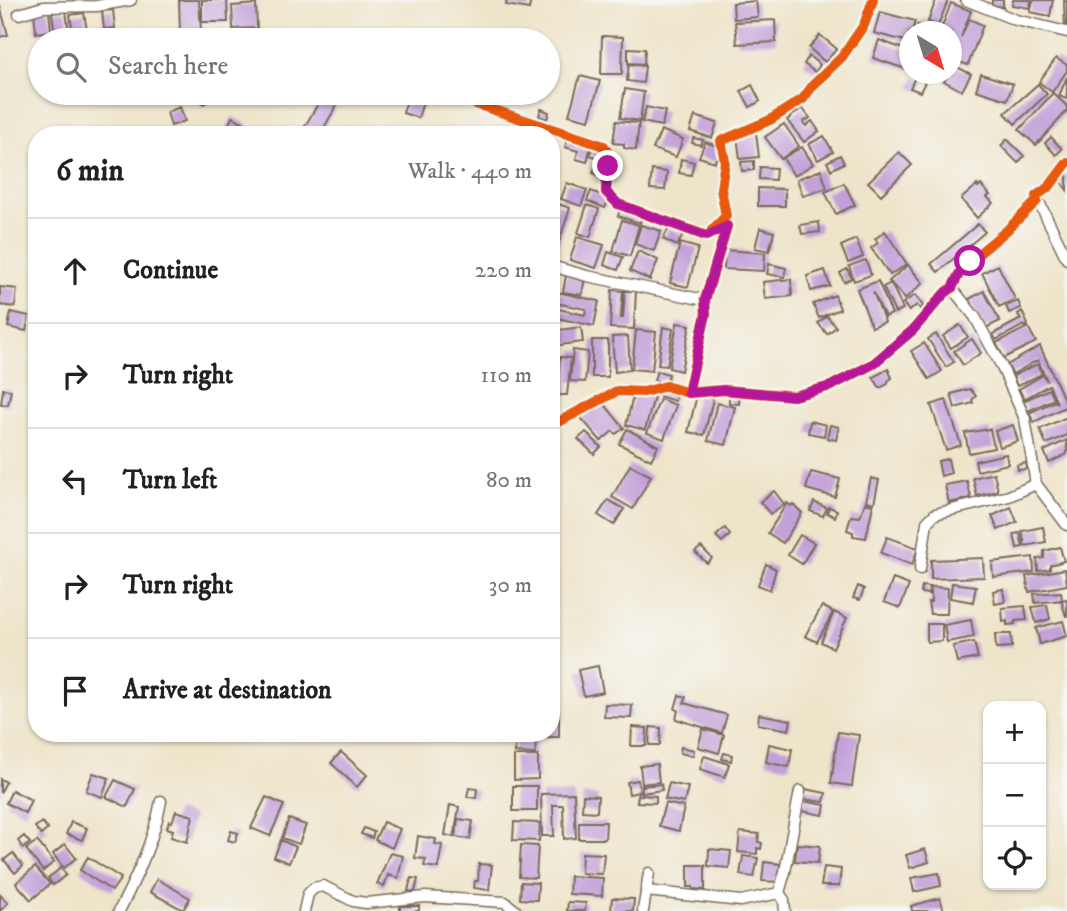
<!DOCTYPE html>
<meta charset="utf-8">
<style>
:root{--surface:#fff;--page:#f2f2f2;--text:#202124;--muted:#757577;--line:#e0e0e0}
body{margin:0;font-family:"IM FELL DW Pica",serif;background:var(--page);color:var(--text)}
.controls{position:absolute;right:21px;bottom:21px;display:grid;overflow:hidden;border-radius:14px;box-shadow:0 2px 5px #0004}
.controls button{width:63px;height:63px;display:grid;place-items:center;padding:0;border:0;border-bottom:2px solid var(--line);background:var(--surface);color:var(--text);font:35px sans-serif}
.compass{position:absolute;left:899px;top:21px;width:63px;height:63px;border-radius:50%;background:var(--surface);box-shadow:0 2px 5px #0004;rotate:142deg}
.stop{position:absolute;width:21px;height:21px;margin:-16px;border:5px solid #b5179e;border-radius:50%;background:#fff}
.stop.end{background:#b5179e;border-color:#fff;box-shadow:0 2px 7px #0008}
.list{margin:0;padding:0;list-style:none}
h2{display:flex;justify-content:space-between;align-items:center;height:91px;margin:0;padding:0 28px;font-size:30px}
h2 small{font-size:23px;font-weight:400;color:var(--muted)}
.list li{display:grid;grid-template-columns:46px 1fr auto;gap:21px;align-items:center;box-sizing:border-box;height:105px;padding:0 28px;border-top:2px solid var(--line)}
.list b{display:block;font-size:26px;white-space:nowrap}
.list em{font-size:23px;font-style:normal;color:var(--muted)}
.icon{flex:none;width:38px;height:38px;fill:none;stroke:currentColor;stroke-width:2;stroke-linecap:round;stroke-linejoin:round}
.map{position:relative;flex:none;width:1067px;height:911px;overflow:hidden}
.search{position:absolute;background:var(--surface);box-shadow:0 2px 5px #0004;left:28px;top:28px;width:532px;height:77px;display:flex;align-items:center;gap:18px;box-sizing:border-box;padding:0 24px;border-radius:38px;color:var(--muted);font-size:26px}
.panel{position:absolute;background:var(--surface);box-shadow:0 2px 5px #0004;left:28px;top:126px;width:532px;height:616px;border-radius:28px}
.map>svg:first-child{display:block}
.building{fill:#c3a0d9}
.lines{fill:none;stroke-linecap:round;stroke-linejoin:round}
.minor-casing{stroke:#7a6b5a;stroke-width:13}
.minor{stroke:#fff;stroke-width:10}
.cycleway-casing{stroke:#f6f6f2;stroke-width:15}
.cycleway{stroke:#e8590c;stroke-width:10}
.route{stroke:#b5179e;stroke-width:9}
</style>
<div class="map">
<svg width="1067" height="911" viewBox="0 0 1067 911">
<rect width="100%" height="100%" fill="#f6f6f2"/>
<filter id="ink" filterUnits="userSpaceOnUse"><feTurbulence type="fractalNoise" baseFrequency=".0143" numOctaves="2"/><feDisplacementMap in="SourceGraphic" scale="14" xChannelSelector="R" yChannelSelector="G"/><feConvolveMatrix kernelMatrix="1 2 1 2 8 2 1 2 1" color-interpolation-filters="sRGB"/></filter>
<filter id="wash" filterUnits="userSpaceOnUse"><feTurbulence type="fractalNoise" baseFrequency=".00686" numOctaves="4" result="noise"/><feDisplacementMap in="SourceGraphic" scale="28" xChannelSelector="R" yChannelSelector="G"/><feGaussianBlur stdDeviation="1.57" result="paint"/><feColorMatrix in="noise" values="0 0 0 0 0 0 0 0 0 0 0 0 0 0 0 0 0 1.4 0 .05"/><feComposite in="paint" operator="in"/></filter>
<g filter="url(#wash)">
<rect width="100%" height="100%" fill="#eee4c9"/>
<g id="blocks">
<g class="building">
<polygon points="179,0 199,0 201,31 180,32"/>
<polygon points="202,0 227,0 228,22 202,22"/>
<polygon points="507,0 531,0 529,9 506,5"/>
<polygon points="936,0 948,0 938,26 928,22"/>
<polygon points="992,0 1003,0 1003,7 992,5"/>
<polygon points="1013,0 1031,0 1030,8 1012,5"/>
<polygon points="1033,0 1053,0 1050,16 1030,12"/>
<polygon points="756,1 758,17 734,19 733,3"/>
<polygon points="1064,1 1067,1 1067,30 1065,30"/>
<polygon points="951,3 971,11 961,37 969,19 983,25 968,65 951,59 951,32 940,32"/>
<polygon points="256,4 257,28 233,29 232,6"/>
<polygon points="0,6 8,35 0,37"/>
<polygon points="61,9 61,12 66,11 69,32 55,34 52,14"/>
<polygon points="49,10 51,31 36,33 34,11"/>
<polygon points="113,10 115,28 104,29 102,11"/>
<polygon points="880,12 915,21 912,32 909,32 909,42 874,33"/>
<polygon points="84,13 87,31 73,33 70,15"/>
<polygon points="775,20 776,42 737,44 735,22"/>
<polygon points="918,25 935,31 935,32 916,32"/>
<polygon points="820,35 837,49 825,62 809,48"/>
<polygon points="100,36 101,40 82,40 82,39"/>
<polygon points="602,36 623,37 622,74 601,74"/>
<polygon points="879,40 909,51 909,70 873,58"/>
<polygon points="628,48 645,49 644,64 628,63"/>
<polygon points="809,56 820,65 815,72 804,64"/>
<polygon points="1056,58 1067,65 1067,71 1052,92 1039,82"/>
<polygon points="629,64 645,66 643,83 627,81"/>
<polygon points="953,65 971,74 962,91 944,81 949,74 951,74"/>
<polygon points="981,74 1013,84 1007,100 976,90"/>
<polygon points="580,76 600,81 589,120 569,115"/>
<polygon points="915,77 925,82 920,92 910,88"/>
<polygon points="1067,77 1067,99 1059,96"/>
<polygon points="1038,84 1047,94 1015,124 1005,113"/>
<polygon points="752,85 760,101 750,107 741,91"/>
<polygon points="625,89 644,92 640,121 620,118"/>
<polygon points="197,93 210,93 213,99 203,104"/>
<polygon points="260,93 278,93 272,101"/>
<polygon points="409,93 426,93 418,118 403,113"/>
<polygon points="458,93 483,93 481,100"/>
<polygon points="1053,93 1067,106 1067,111 1036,145 1019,130"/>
<polygon points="323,95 338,103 320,135 305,135 301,133"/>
<polygon points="180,107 185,121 171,126 167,112"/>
<polygon points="646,107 665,111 662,126 642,122"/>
<polygon points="802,108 810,118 803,122 806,126 812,121 819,131 804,142 787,120"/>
<polygon points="541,109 549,112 547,119 539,116"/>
<polygon points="695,116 717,123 712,138 690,131"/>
<polygon points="232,117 247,124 243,135 224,135"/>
<polygon points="616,121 639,123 636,150 624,148 624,144 613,143"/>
<polygon points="784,124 799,146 781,159 765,137"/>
<polygon points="533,125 543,129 541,135 530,133"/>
<polygon points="661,130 683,139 676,157 653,149"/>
<polygon points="756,133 759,157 740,159 737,136"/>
<polygon points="824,136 833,152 818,160 809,144"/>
<polygon points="1051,137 1062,149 1056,155 1045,143"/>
<polygon points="693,138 703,140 701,145 692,143"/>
<polygon points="568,139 591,146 587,162 576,159 578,151 565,147"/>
<polygon points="1007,139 1024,156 1018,163 1001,146"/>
<polygon points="705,142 720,147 715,162 699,157"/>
<polygon points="593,146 601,149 598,158 590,155"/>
<polygon points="802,147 813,164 794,176 783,158"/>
<polygon points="899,152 912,165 881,195 868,182"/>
<polygon points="840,155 844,163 831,170 827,162"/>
<polygon points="599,157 607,160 601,176 593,173"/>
<polygon points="681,159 694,162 691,175 679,173"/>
<polygon points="754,161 754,170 742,171 741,162"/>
<polygon points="760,167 776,168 775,180 759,179"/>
<polygon points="652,170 667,172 665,190 650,189"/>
<polygon points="821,170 827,188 803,196 797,179"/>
<polygon points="1067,174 1067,190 1059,179"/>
<polygon points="567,183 587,190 581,206 561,199"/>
<polygon points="844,183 855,205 836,214 825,192"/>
<polygon points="977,185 978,187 981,185 990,195 987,197 993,203 977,218 961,199"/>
<polygon points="758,188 785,189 785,206 758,206"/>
<polygon points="591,191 609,198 605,208 587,201"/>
<polygon points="558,204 570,208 556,251 551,250 551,224"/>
<polygon points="587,205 599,209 590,237 578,233"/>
<polygon points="620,209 642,216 640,223 618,216"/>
<polygon points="622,220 639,225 630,256 613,251"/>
<polygon points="819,222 820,232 802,234 800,225"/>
<polygon points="978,224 985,232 938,272 931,264"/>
<polygon points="641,225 661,231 654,251 635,244"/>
<polygon points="669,228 683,235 677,246 663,239"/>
<polygon points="760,228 774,232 769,251 755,248"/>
<polygon points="885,231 907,264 890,275 871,248 878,243 875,239"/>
<polygon points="577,237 604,245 596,268 570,260"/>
<polygon points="856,239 863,257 848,263 841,246"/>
<polygon points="680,243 698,248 688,287 670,283"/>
<polygon points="725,250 765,253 764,271 724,269"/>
<polygon points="638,251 658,260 650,280 630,271"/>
<polygon points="608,252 623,257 618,270 604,265"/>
<polygon points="866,260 871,275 854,281 849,266"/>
<polygon points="769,264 786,268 784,277 767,274"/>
<polygon points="908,265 923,283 905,299 889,281"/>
<polygon points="998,265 1015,299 999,307 982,273"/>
<polygon points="847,269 852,278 844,282 840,273"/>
<polygon points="825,270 830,286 811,291 807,276"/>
<polygon points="566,275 585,277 582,295 563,292"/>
<polygon points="791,279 792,296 765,299 763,282"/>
<polygon points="878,281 892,314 885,317 873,292 885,322 872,327 857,289"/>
<polygon points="891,283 903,309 895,313 883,287"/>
<polygon points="0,287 17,289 15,307 0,305"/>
<polygon points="612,290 623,291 621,318 623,318 625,291 636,291 634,329 610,328"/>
<polygon points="984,291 1000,321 984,329 969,299"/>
<polygon points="557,292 599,301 594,326 552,317 554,308 585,315 586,309 555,303"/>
<polygon points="835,295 840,309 819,318 813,304"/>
<polygon points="915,295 923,306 920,309 917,305 909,311 903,303"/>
<polygon points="1018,301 1021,308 1009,313 1006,306"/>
<polygon points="1022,311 1028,325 1025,327 1024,325 996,340 993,334 1021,319 1018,314"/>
<polygon points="11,312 29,316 26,331 8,327"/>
<polygon points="827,316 836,327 827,334 818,323"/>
<polygon points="677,323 690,325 681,371 669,368"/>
<polygon points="960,325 968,337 951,348 943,336"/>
<polygon points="581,327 583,342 553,346 551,331"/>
<polygon points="663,327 673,329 667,366 658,365"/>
<polygon points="1028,327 1036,342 1004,358 996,343"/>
<polygon points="636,330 656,332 652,371 632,369"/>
<polygon points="936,334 954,362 946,367 928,339"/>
<polygon points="628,336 630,370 615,372 612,337"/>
<polygon points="972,339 981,353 963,365 954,351"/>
<rect x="592" y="340" width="16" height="37"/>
<polygon points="924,343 942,371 929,379 911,351"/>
<polygon points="1040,346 1067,406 1034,422 1029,413 1055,401 1057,403 1049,385 1024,399 1019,389 1043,375 1047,381 1038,360 1013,374 1007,365"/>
<polygon points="573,350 588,352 585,382 570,381"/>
<polygon points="560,357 571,358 567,395 556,395"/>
<polygon points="1037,364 1042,374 1017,386 1013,376"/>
<polygon points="888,369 892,378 888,381 888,384 880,388 873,377"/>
<polygon points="657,371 669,374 666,383 654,380"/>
<polygon points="3,389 11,390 8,405 1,404"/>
<polygon points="661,389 676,394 675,401 659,396"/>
<polygon points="970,389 976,396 972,400 973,403 955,408 951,394"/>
<polygon points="1049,389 1054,399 1028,411 1023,401"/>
<polygon points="634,392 654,397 645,430 626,425"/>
<polygon points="697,395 713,399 704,435 688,432"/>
<polygon points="729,396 739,397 739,404 729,403"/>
<polygon points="660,399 676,405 664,439 647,433"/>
<polygon points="946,400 961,445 946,450 931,405"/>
<polygon points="602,401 624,428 616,434 613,431 601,441 581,418"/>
<polygon points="717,403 735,407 726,445 708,441"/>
<polygon points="1067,417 1067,435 1046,444 1040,429"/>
<polygon points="810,421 826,425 824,436 808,433"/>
<polygon points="830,425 839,427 836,440 827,438"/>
<polygon points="1013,425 1018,441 1000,447 995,431"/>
<polygon points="627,429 658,446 651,460 619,444"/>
<polygon points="990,429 994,448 969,453 965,433"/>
<polygon points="586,432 601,447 594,454 578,439"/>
<polygon points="1067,440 1067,454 1049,463 1044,451"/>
<polygon points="1006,454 1008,464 977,471 975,461"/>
<polygon points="948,459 951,473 941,476 938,461"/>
<polygon points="1026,463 1027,469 1018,470 1017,465"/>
<polygon points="630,465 651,476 633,509 612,497"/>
<polygon points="811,472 840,479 835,497 806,489"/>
<polygon points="994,473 998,491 977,496 973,478"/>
<polygon points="871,478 879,480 874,503 866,501"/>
<polygon points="967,481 971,498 949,503 945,485"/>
<polygon points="774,491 784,504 770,514 760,502"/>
<polygon points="608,500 624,509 614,525 598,515"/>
<polygon points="814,502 827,508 823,516 810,511"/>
<polygon points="787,503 791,506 793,504 802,513 783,543 768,533"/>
<polygon points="865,503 873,505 866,538 853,536 853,532 847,530 851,516 860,517"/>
<polygon points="829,507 837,510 835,517 827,513"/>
<polygon points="1011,507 1017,522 998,530 992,516"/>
<polygon points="1043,527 1046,542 1025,546 1022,531"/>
<polygon points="725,528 730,535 722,542 716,536"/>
<polygon points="1020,533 1023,547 1017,548 1014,534"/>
<polygon points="800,535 814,543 802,564 788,555"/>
<polygon points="887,537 918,548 912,565 881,553"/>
<polygon points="701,547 712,558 707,563 695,552"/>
<polygon points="1060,547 1064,561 1050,565 1050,569 1038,571 1037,559 1044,558 1044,551"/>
<polygon points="1033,557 1034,572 993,577 992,562"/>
<polygon points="983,558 984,577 931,579 931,560"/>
<polygon points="766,564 776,569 770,590 758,585"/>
<polygon points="1065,569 1067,585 1029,592 1026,576"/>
<polygon points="893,579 909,585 900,608 884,602"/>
<polygon points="952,583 976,586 973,602 950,598"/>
<polygon points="858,586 864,589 860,600 853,598"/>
<polygon points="922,586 929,587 928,594 921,593"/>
<polygon points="931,587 948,588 947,614 930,614 928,602 931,602"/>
<polygon points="1003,589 1005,602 995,604 993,591"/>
<polygon points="1061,592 1062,600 1035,603 1034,594"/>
<polygon points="1067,599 1067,616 1066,616 1061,600"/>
<polygon points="1047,605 1050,619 1036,623 1032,607"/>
<polygon points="822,606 833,612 817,642 805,636"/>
<polygon points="1025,606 1027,620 1015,621 1015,624 1007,625 1007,621 1003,622 1002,608"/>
<polygon points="834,612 847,618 833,648 821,642"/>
<polygon points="971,620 974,637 947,642 944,625"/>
<polygon points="1063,621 1067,636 1040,644 1036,628"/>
<polygon points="927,624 942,624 942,641 927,642"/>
<polygon points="995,634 1011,634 1012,647 996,648"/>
<polygon points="974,642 978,658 957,662 953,646"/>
<polygon points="598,666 603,692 584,696 578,670"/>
<polygon points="679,695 686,697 684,703 727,715 722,733 676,719 678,710 675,709"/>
<polygon points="605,704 632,705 631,718 604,717"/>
<polygon points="551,710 559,710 559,737 539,737 539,733 551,733"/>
<polygon points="759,714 791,720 789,730 758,724"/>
<polygon points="632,727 647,728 646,746 631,746"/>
<polygon points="650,727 661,728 660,745 649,745"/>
<polygon points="703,729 724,735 719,753 698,747"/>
<polygon points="838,732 859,735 852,786 831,783"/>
<polygon points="516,733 537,733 535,754 515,753"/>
<polygon points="769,744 792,749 789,767 766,762"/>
<polygon points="681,747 694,750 693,756 680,753"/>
<polygon points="341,752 367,775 357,787 331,763"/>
<polygon points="724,753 732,755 731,761 722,759"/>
<polygon points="514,756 538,756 538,779 514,780"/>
<polygon points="704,756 729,764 725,777 700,769"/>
<polygon points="657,764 659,782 642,784 640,766"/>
<polygon points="93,773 109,778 102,797 86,791"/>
<polygon points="0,779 6,782 0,793"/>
<polygon points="115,780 135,789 127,807 106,797"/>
<polygon points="638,780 640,792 629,794 627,782"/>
<polygon points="669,783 688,787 684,803 665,799"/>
<polygon points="661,784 662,790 642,793 642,786"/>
<rect x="513" y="786" width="24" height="25"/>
<polygon points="469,788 477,789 476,798 467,797"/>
<polygon points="805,789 826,793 824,802 803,799"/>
<polygon points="12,790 31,800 25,813 6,803"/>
<polygon points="574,793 576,838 564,839 563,805 553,805 554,836 542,836 541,794"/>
<polygon points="583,795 598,796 597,812 582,811"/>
<polygon points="638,795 656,796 656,803 637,802"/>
<polygon points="266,797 284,805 270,836 251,828"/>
<polygon points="804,801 825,805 823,815 802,811"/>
<polygon points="665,803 684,807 679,831 659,826"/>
<polygon points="450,805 459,807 454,837 445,835"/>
<polygon points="176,811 193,816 187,842 171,837 173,830 167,828 169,821 172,822"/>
<polygon points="289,819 306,825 299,844 282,838"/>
<polygon points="458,819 473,821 470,839 456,837"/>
<polygon points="42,822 48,829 41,835 35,827"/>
<polygon points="71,822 87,828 82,840 66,834"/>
<polygon points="383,822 400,829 392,848 375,840"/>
<polygon points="514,822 540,823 539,841 513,840"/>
<polygon points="579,822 606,822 605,839 579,839"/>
<polygon points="364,828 374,832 372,838 361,834"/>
<polygon points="231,831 238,833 235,842 228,840"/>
<polygon points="740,832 759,834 758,842 762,843 761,849 757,848 757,854 738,852"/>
<polygon points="24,836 30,843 23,848 18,841"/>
<polygon points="418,836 436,839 435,844 442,845 438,868 424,866 426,859 415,858"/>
<polygon points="281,840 296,847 289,863 274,857"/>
<polygon points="37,841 54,862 43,871 26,849"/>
<polygon points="65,844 76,858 64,868 53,854"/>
<polygon points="797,844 820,846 818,863 795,861"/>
<polygon points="521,845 538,846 536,878 519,877"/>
<polygon points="709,849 731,851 729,868 708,866"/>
<polygon points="925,849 929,862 910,868 906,855"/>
<polygon points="13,853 23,866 15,873 4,860"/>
<polygon points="390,853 403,856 398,878 388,875 384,887 377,884"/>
<polygon points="582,853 604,854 602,874 581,873"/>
<polygon points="743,856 758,858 754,877 740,875"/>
<polygon points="88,857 121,878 112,891 80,870"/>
<polygon points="764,862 780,864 779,882 762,881"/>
<polygon points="479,864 492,865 489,890 474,888 475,881 478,881"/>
<polygon points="688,865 705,865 705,890 693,889 693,887 688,887"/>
<polygon points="35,867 50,884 31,900 16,883"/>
<polygon points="824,867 841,869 839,886 821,886"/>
<polygon points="61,868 66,875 53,885 48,878"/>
<polygon points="939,873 941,886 914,892 911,878"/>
<polygon points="570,876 603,878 602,896 569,894"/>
<polygon points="411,878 418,879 415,892 408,891"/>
<polygon points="157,879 190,898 183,910 150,892"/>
<polygon points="521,882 538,883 537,900 520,899"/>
<polygon points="0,895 8,903 0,911"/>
<polygon points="612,898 634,899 633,911 611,911"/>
<polygon points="940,898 944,911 912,911 911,906"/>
<polygon points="568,902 586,903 585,911 567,911"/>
<rect x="400" y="906" width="19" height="5"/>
</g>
</g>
</g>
<g filter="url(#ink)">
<use href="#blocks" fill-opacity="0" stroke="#7a6b5a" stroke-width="2"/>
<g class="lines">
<g class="minor-casing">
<g id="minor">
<polyline points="966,0 1016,20 1067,32"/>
<polyline points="19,14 43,7 97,6 131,0"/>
<polyline points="442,93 604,146 608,153 606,192 618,204 706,236 727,226 705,300 706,314 688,393"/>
<polyline points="1036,196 1067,259"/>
<polyline points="711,231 726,216 721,189 725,161 721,141 770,120 803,99 814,84 842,57 864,25 873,0"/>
<polyline points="551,266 587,276 705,300"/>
<polyline points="952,288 975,317 1001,365 1025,419 1036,484 1067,525"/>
<polyline points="551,426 617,391 644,392 666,386 688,393 724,390 794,396 831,386 873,364 913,330 944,294 952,288 959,274 970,261 1006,231 1037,201 1036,196 1049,187 1067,163"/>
<polyline points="920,569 927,522 935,514 1009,496 1036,484"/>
<polyline points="646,891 741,901 779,893"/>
<path d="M119 911C137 876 154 840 161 801"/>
<polyline points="304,911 308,894 314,888 323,886 353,901 366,903 425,897 505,902 516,911"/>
<polyline points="643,911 649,873"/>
<polyline points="785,911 784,900 779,893 785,872 800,791"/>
</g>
</g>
<use href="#minor" class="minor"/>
<g class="cycleway-casing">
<g id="cycleway">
<polyline points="442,93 604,146 608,153 606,192 618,204 706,236 727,226 705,300 706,314 688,393"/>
<polyline points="712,230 726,216 721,189 725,161 721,141 770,120 803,99 814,84 842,57 864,25 873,0"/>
<polyline points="551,426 617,391 644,392 666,386 688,393 724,390 794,396 831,386 873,364 913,330 944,294 952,288 959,274 970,261 1006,231 1037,201 1036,196 1049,187 1067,163"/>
</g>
</g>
<use href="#cycleway" class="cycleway"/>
</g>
</g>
<g class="lines" filter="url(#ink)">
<polyline class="route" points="608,166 606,192 618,204 706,236 727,226 705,300 706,314 688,393 724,390 794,396 831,386 873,364 913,330 944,294 952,288 959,274 970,261"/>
</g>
</svg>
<div class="controls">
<button>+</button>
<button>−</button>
<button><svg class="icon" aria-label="locate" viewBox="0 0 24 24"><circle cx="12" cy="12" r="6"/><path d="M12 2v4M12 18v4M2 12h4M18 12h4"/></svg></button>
</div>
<svg class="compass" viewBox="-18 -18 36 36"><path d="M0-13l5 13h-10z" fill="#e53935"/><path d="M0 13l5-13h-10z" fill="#757577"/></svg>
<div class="stop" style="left:970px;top:261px"></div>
<div class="stop end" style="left:608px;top:166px"></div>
<div class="search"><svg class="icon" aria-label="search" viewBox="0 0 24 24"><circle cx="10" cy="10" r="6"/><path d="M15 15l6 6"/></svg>Search here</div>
<section class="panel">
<h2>6 min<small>Walk · 440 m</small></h2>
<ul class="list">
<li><svg class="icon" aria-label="ahead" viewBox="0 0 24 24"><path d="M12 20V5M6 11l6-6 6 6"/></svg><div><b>Continue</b></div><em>220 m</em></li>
<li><svg class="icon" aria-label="right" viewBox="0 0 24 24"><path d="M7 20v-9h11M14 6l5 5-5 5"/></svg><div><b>Turn right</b></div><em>110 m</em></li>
<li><svg class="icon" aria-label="left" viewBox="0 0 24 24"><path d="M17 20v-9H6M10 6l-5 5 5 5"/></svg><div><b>Turn left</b></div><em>80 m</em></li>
<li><svg class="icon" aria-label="right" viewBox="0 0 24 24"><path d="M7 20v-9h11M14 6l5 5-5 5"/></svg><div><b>Turn right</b></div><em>30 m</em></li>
<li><svg class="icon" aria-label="arrive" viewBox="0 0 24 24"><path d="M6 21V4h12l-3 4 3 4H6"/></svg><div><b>Arrive at destination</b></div></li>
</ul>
</section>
</div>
